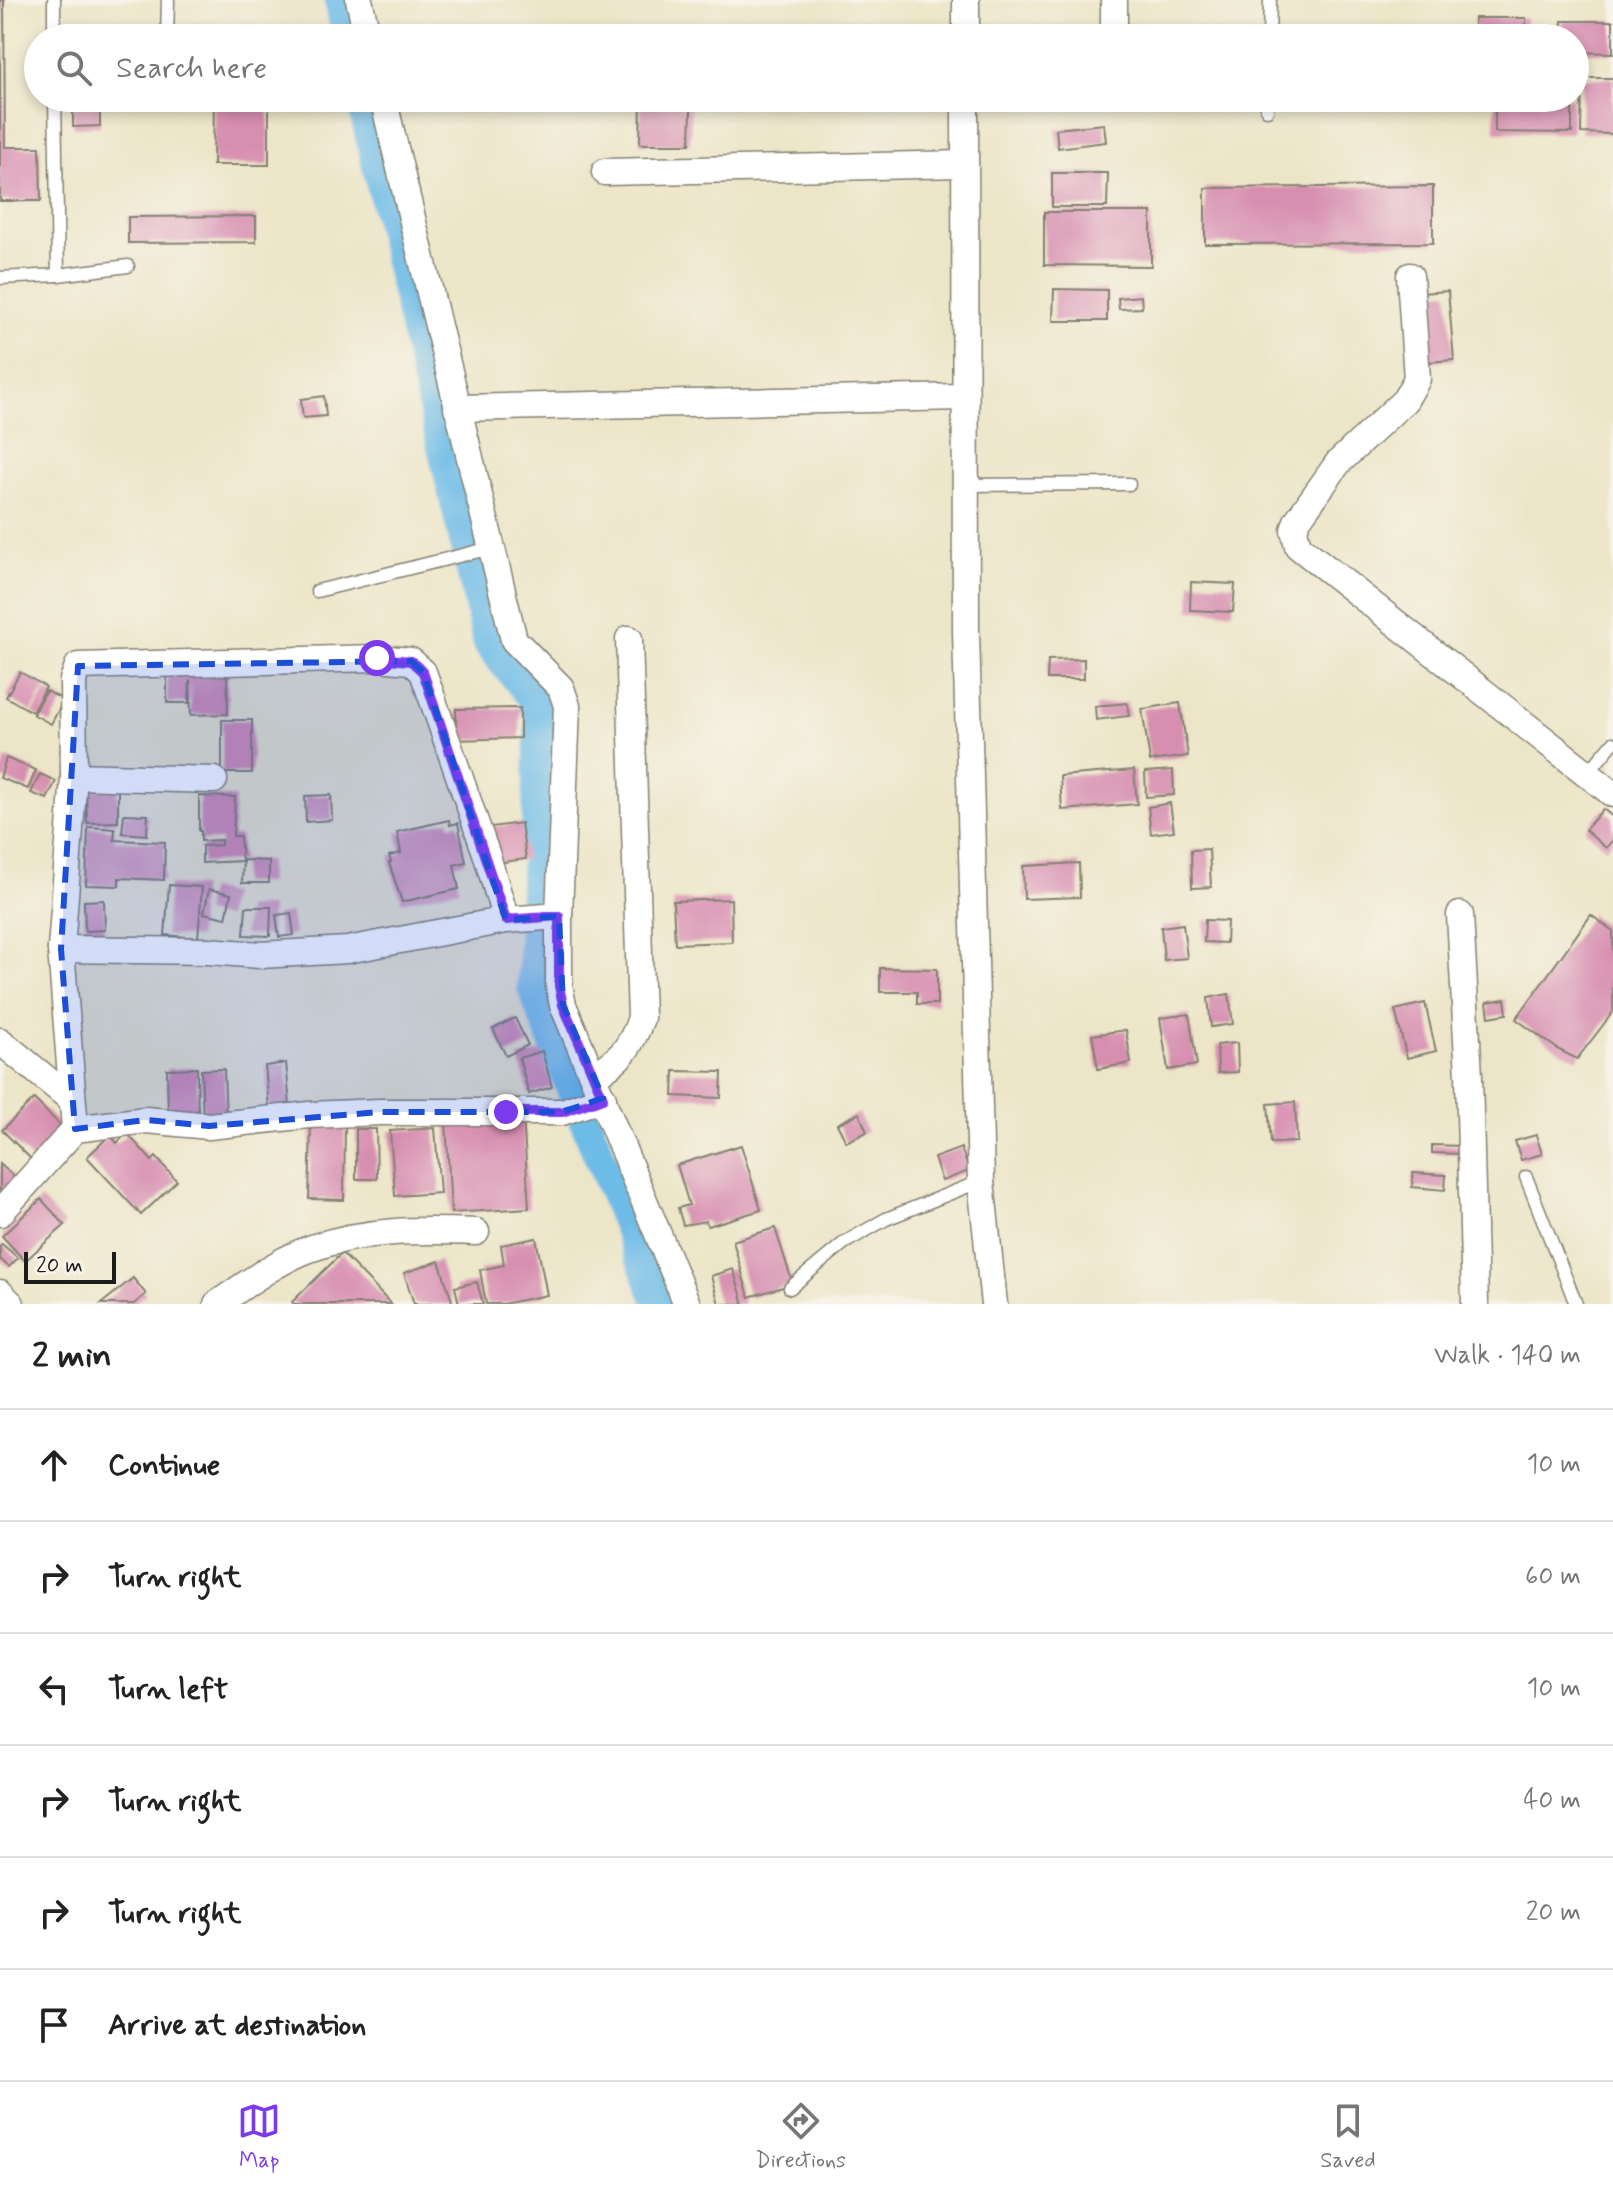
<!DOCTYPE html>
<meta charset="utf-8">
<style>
:root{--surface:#fff;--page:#f2f2f2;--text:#222;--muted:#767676;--line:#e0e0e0;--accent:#7c3aed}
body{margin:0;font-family:Mynerve,sans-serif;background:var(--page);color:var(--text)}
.scale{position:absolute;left:24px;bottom:20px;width:92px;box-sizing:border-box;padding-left:8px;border:4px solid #1c1c1c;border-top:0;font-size:22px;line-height:28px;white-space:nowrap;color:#1c1c1c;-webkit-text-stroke:6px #f7f3e8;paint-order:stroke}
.stop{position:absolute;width:24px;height:24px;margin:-18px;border:6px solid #7c3aed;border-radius:50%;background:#fff}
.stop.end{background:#7c3aed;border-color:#fff;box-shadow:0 2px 8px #0008}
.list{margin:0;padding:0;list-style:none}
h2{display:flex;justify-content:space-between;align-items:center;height:104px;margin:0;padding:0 32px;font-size:34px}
h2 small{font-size:26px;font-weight:400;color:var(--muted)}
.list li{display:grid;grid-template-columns:52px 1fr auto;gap:24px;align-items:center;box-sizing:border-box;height:112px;padding:0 32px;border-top:2px solid var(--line)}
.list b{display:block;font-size:30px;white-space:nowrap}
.list em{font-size:26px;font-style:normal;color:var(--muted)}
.icon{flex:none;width:44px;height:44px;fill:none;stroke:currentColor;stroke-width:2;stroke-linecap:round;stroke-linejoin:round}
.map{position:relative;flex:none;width:1613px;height:1304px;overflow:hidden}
.search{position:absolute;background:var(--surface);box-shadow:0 4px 12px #0003;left:24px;right:24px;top:24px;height:88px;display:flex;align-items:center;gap:20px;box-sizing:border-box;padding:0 28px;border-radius:44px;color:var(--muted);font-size:30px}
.sheet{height:776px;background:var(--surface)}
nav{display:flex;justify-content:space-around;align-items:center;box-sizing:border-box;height:112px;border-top:2px solid var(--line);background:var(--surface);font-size:22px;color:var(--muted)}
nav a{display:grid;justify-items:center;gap:4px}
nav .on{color:var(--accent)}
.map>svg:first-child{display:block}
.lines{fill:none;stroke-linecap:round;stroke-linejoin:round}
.canal{stroke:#6dbbe7;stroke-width:32}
.building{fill:#d78eb0}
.service-casing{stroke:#848072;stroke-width:15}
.minor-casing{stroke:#848072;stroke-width:29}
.service{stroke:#fff;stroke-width:12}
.minor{stroke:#fff;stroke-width:26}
.route{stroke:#7c3aed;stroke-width:10}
.marked{fill:#1d4ed8;fill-opacity:0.2;stroke:#1d4ed8;stroke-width:6;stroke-dasharray:16 10;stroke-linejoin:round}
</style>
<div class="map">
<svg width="1613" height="1304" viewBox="0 0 1613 1304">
<rect width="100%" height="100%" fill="#f7f3e8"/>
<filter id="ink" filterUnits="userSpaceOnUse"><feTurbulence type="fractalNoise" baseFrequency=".0125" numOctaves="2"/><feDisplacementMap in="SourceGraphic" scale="16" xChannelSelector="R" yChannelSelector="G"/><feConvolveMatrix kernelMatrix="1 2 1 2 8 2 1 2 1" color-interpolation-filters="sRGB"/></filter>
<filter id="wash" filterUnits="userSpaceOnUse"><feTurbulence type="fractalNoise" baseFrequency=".006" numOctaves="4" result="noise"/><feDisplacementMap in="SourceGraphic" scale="32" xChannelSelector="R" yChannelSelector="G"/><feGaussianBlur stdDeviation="1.8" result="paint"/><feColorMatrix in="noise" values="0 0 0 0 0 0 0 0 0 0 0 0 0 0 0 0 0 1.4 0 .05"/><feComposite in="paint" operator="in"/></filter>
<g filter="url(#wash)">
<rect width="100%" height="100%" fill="#ece5c7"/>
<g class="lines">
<g class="canal">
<polyline points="340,0 348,38"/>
<polyline points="362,98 489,644 532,696 541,718 533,987 571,1086 660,1304"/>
</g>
</g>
<g id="blocks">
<g class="building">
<polygon points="0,0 4,0 5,147 40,147 41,201 0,201"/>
<rect x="1474" y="18" width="52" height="20"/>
<polygon points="1562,21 1613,21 1613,53 1575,52 1575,38 1561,38"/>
<polygon points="1582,78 1613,78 1613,134 1581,133"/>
<polygon points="73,98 100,98 100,126 73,127"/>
<polygon points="214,98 269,98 269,165 213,165"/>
<polygon points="641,98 681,98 681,108 691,108 690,144 640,144"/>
<polygon points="1495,98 1572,98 1572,133 1495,132"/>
<polygon points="1104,124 1106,142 1058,148 1056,129"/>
<polygon points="1052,173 1108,173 1107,207 1052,207"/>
<polygon points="1433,186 1433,243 1205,244 1205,188"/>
<polygon points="1044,212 1151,212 1151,266 1044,265"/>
<polygon points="256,216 256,242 128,243 128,217"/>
<polygon points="1054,289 1107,290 1107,321 1053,321"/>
<polygon points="1448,291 1454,360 1427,362 1421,293"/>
<polygon points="1141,296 1142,308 1119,309 1118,298"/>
<polygon points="324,396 326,416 303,418 301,399"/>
<polygon points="1191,582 1235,584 1233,612 1190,610"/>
<polygon points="1084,659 1084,679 1047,679 1048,660"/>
<polygon points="190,670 227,670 228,714 191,715 190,680 189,703 167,703 167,676 190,676"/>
<polygon points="20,672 46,687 32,712 6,697"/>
<polygon points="46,691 64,700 51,724 33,714"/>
<polygon points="1127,703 1129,716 1096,720 1095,706"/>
<polygon points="1180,703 1188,756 1150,761 1142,709"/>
<polygon points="520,708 520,738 456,740 456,709"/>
<rect x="222" y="720" width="30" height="53"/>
<polygon points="6,758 36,770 28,789 0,778"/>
<polygon points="1134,770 1137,804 1062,810 1060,776"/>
<polygon points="1173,770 1174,795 1146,797 1145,772"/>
<polygon points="40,774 56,781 47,799 31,793"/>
<polygon points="118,789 118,822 87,823 86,790"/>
<polygon points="331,795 332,820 306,822 305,796"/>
<polygon points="199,796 235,797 233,836 240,836 242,861 202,863 202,846 221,845 221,840 201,841 201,831 199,831"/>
<polygon points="1170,803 1174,831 1151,834 1148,807"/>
<polygon points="1603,809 1613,817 1613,840 1606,848 1585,830"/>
<polygon points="124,814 148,815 147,835 122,833"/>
<polygon points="449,820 450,825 458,823 466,862 454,865 459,889 402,902 389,863 391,862 389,856 401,853 397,832"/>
<polygon points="521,823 526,859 496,863 491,827"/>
<polygon points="88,827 115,829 114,840 165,842 164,880 119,878 119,886 86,885"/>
<polygon points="1209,849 1211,887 1192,888 1191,850"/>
<polygon points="243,860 269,861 269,883 242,883"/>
<polygon points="1079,863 1080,897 1024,899 1023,866"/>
<polygon points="169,885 202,887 198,938 165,935"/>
<polygon points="209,889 231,894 226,918 204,913"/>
<polygon points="731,899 732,942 675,944 673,901"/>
<polygon points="104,900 105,930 85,931 84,901"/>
<polygon points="246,907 271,907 270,936 244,935"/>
<polygon points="291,913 294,935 279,937 276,915"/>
<polygon points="1591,915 1613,931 1613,1012 1577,1059 1559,1050 1516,1019"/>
<polygon points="1205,920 1227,921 1226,943 1204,942"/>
<polygon points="1183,924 1187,958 1164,960 1161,927"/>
<polygon points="880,968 937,969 937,1004 917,1004 917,992 880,992"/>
<polygon points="1229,994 1233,1024 1211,1027 1208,998"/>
<polygon points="1505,999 1507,1014 1489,1017 1487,1002"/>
<polygon points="1425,1003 1436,1051 1407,1058 1395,1010"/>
<polygon points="1189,1014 1197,1065 1168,1070 1160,1018"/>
<polygon points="515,1018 528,1045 506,1056 493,1029"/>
<polygon points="1126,1030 1131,1063 1098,1069 1092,1035"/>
<polygon points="1237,1043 1238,1072 1218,1073 1217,1045"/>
<polygon points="542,1051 552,1087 529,1094 519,1058"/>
<polygon points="286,1063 291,1116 270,1118 265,1066"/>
<polygon points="197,1068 198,1117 168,1118 167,1069"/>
<polygon points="224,1069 226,1119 203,1120 201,1070"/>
<polygon points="674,1071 722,1072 721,1098 673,1096"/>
<polygon points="34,1099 65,1130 33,1161 2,1130"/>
<polygon points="1295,1102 1297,1142 1271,1143 1268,1104"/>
<polygon points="859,1113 867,1132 846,1142 837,1124"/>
<polygon points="523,1114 529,1208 451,1213 446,1119"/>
<polygon points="311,1125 345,1126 344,1200 309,1199"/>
<polygon points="435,1128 440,1193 395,1196 390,1131"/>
<polygon points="356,1129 376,1129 377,1179 356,1179"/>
<polygon points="127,1133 152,1161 156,1157 177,1181 141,1215 87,1157 110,1135 117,1143"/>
<polygon points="1536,1135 1542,1154 1521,1160 1515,1141"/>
<polygon points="741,1145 761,1210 708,1226 706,1221 683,1225 678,1208 689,1205 677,1165"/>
<polygon points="1432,1145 1462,1146 1461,1154 1432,1153"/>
<polygon points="961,1148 969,1171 942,1181 934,1158"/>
<polygon points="0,1164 22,1184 0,1206"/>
<polygon points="1413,1173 1446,1175 1445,1190 1412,1187"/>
<polygon points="41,1199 65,1225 25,1261 2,1236"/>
<polygon points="775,1228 793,1284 749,1297 733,1241"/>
<polygon points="536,1238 547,1295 503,1304 486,1304 480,1270 504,1265 501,1245"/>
<polygon points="2,1244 18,1258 9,1267 0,1259 0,1246"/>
<polygon points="342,1253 391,1304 294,1304 292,1302"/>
<polygon points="439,1261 453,1304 414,1304 404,1273"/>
<polygon points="733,1269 744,1304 719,1304 711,1276"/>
<polygon points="133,1278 146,1294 134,1304 101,1304"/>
<polygon points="477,1282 483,1304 459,1304 455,1287"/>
</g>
</g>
</g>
<g filter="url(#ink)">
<use href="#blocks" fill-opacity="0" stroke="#848072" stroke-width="2"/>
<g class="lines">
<g class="service-casing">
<g id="service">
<polyline points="54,0 54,38"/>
<polyline points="167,38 168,0"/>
<polyline points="1269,38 1270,0"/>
<polyline points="55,98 58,275"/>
<polyline points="1267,110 1267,98"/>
<polyline points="0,278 58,275 128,266"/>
<polyline points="965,485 1129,484"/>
<polyline points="317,591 479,551 493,549"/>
<polyline points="1587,774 1613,743"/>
<polyline points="1526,1177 1576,1304"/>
<polyline points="790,1288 844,1243 886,1219 981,1181"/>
</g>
</g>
<g class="minor-casing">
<g id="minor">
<polyline points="359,0 368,38"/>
<polyline points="1114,0 1114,38"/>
<polyline points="966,38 966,0"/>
<polyline points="383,98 514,640 561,688 567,706 559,916 559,986 563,1005 687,1304"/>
<polyline points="965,98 966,631 981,1181 994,1304"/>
<polyline points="605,172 964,164"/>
<polyline points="1410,276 1417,379 1405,400 1338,463 1297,521 1294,530 1298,546 1613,794"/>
<polyline points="457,408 964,397"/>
<polyline points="74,776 214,780"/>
<polyline points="1460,915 1469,1076 1475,1304"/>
<polyline points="61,949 208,951 260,955 347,950 506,920 559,916"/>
<polyline points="0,1041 72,1100"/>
<path d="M594 1076C621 1058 630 1050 641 1018L629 639"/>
<polyline points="75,1129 61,949 74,776 73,680 78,666 377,658 411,661 423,672 487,856 506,920"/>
<polyline points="0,1213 75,1129 146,1120 209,1126 309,1115 380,1112 562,1112 603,1098"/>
<polyline points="0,1293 11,1304"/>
<path d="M217 1304C247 1284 278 1260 312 1248 366 1229 420 1230 476 1232"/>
</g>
</g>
<use href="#service" class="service"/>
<use href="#minor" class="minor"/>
</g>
</g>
<g class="lines" filter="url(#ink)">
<polyline class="route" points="377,658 411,661 423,672 506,920 559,916 559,986 563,1005 603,1098 562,1112 506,1112"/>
</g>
<path class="marked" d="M411 661 423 672 506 920 559 916 563 1005 603 1098 562 1112H380L209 1126 146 1120 75 1129 61 949 78 666Z"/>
</svg>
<div class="scale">20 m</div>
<div class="stop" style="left:377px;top:658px"></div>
<div class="stop end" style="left:506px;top:1112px"></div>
<div class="search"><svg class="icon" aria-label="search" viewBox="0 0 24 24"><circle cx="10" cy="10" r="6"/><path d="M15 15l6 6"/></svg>Search here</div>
</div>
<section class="sheet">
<h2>2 min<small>Walk · 140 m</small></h2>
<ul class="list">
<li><svg class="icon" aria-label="ahead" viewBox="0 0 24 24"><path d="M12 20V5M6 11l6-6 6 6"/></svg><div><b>Continue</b></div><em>10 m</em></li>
<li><svg class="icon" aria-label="right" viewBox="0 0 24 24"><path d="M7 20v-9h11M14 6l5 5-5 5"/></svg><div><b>Turn right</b></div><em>60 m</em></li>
<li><svg class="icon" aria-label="left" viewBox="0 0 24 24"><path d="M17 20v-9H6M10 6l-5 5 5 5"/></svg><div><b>Turn left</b></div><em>10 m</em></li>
<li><svg class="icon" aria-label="right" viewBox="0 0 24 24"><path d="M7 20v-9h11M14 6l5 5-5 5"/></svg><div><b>Turn right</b></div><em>40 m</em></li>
<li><svg class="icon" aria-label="right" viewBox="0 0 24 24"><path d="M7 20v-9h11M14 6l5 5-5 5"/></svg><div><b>Turn right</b></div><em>20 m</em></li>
<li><svg class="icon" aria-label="arrive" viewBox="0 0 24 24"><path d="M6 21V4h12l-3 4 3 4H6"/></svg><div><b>Arrive at destination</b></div></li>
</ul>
</section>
<nav>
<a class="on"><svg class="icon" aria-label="map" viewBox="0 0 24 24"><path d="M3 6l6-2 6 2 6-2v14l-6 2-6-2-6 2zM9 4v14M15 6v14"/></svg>Map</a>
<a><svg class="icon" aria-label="directions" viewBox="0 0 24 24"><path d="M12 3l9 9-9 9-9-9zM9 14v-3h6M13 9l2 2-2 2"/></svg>Directions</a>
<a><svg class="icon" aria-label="saved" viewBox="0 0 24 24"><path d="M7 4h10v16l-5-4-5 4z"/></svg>Saved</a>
</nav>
